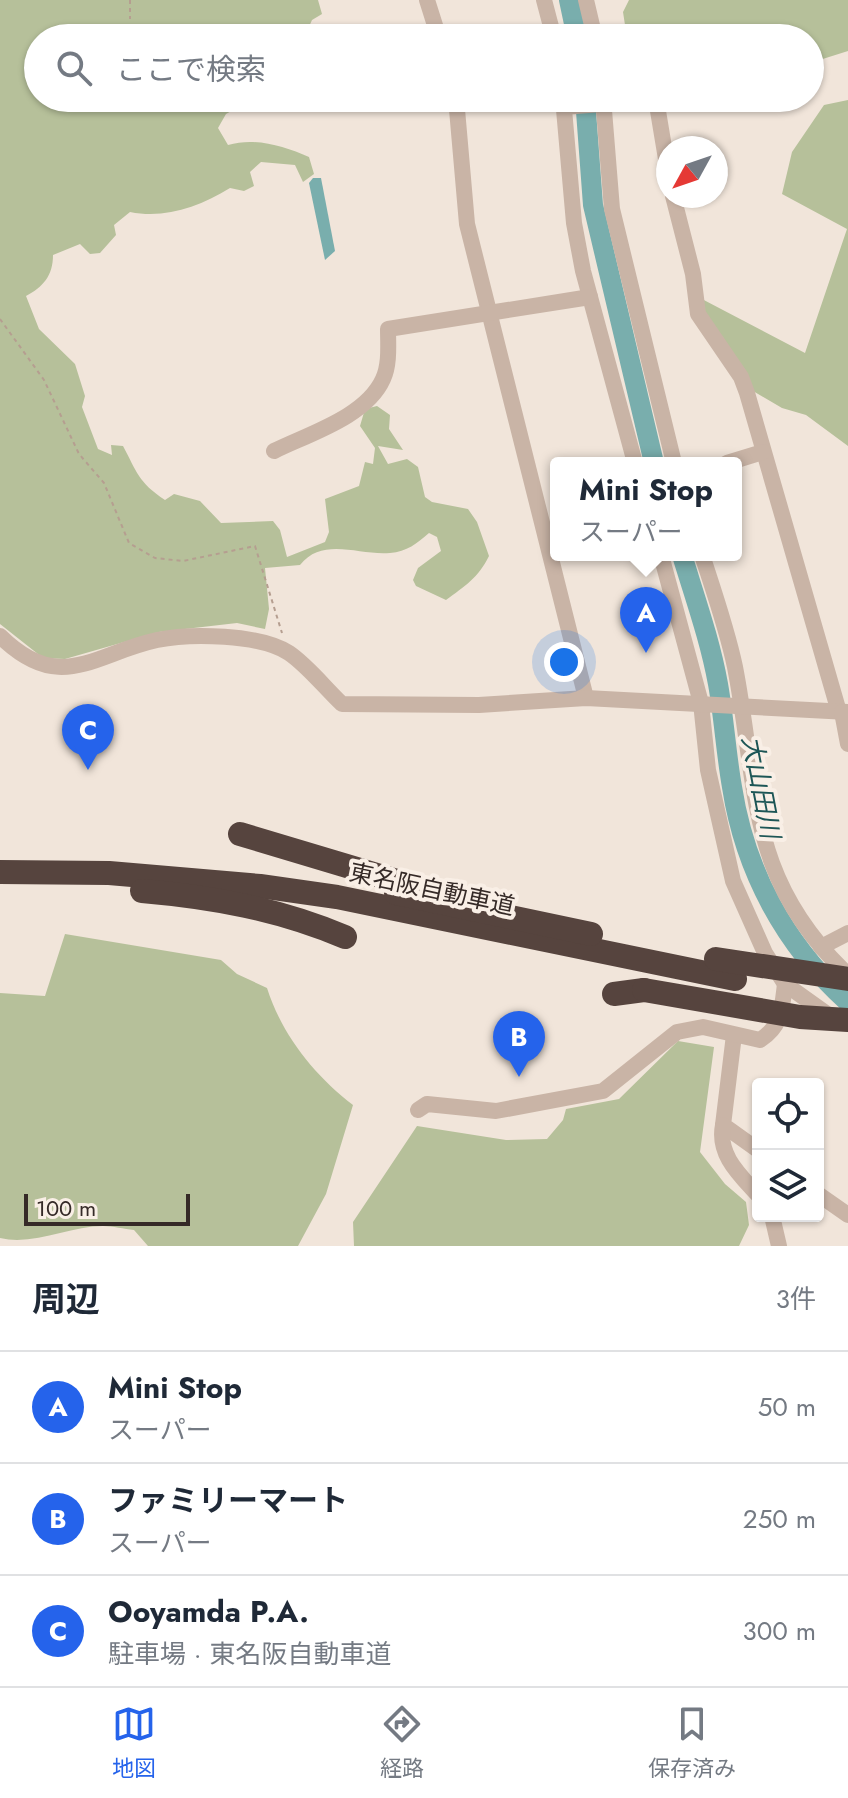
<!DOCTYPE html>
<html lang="ja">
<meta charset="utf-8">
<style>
:root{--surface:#fff;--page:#f2f2f3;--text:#1f2937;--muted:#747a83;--line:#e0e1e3;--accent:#2563eb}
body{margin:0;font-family:Jost,"Noto Sans JP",sans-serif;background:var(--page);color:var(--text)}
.controls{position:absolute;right:24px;bottom:24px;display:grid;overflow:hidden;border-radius:8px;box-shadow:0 2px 6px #0004}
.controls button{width:72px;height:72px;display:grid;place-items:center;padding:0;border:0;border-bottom:2px solid var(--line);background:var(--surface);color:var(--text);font:40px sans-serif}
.compass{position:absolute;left:656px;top:136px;width:72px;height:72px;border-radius:50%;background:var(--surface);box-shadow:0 2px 6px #0004;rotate:230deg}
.scale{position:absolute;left:24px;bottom:20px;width:166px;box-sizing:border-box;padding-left:8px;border:4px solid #352a27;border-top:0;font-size:22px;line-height:28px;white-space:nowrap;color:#352a27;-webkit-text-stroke:6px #f9efe6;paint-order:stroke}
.you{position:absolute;left:564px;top:662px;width:28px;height:28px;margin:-20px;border:6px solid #fff;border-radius:50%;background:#1a73e8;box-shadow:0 0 0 12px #1a73e833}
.badge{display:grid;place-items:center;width:52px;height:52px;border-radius:50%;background:var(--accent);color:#fff;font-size:26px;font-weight:700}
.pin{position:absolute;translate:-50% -66px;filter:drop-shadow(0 2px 4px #0008)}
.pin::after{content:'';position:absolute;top:42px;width:28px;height:24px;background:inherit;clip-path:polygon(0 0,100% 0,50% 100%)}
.popup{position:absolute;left:550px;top:457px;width:192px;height:104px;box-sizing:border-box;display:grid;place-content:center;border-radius:8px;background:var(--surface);filter:drop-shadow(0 2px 6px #0005);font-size:26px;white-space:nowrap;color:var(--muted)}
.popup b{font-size:30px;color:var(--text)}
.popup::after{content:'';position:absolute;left:50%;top:100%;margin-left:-16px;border:16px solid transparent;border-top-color:var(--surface)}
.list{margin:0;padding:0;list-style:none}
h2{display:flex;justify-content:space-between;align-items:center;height:104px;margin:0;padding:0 32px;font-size:34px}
h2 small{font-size:26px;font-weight:400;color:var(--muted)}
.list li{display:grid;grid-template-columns:52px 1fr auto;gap:24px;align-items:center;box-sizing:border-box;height:112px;padding:0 32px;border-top:2px solid var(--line)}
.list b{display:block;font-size:30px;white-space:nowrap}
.list p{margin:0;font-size:26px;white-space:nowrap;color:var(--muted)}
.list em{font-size:26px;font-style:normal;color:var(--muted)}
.icon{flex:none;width:44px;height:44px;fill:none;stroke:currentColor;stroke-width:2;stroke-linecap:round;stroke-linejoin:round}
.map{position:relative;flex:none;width:848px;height:1246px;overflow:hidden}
.search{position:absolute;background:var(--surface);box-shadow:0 2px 6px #0004;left:24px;right:24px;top:24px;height:88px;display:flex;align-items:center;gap:20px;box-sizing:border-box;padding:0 28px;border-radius:44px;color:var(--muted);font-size:30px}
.sheet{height:440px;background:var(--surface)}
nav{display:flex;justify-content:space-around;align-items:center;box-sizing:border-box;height:112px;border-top:2px solid var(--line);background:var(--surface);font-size:22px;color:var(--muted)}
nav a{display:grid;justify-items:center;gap:4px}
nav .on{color:var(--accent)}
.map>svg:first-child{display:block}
.green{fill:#b6c09a}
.water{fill:#79aead}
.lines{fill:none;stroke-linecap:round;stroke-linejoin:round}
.river{stroke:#79aead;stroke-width:20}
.path{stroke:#b59e90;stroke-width:2;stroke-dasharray:4 4;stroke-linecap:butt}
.minor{stroke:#c9b4a6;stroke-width:16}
.highway{stroke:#56443e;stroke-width:24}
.highway-bridge{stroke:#56443e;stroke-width:24}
.labels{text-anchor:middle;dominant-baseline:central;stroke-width:8;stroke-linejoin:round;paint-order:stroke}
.street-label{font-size:24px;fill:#352a27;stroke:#f9efe6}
.water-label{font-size:26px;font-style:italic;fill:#1d5656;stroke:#f9efe6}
</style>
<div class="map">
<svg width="848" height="1246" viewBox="0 0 848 1246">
<rect width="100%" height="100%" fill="#f1e5da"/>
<g class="green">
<path d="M0 0H318L322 14 312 20 304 38H38V98H254L226 114 218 128 228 145C255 137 284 146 309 157L314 174 303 182 295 165 261 162 250 172 254 186 244 191 230 188C199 207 165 219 130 212L114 225 116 235 100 253 90 254 80 244 53 255C53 276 43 287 26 296L39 329 75 364 85 396 82 407 98 449 112 455 111 445 123 446C137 472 138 482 165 500L174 494 200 501 221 523 273 521 280 530 287 557 325 542 329 532 325 499 359 486 365 462 373 464 375 448 360 426 365 409 377 406 390 415 389 429 403 450 378 446 388 464 407 459 418 467 425 497 432 502 468 509 477 522 489 556C478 578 465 586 446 600L416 586 413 580 418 568 441 551 437 537 429 533C417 543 407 552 390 553 360 556 323 536 300 565L265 568 269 609 265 629 237 623 159 632 65 659 43 658 0 624Z"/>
<polygon points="629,0 848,0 848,51 810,63 810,38 627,38 623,12"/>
<polygon points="848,100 848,446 806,415 782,408 753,391 701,313 700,298 805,353 847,229 782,194 792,152 824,105"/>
<path d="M65 934 221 960 237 974 267 988C282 1035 314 1075 353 1105L326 1194 298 1246H148L134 1230C124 1229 113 1226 103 1226 69 1226 34 1246 0 1238V993L45 996Z"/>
<polygon points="678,1041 714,1047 700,1152 725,1184 746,1202 749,1225 739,1246 354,1246 353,1222 417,1126 506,1140 547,1139 563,1120 566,1109 619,1099"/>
</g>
<polygon class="water" points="313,178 321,178 335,251 325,260 309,183"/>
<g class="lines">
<g class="river">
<polyline points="569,0 577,38"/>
<polyline points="585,98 593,205 654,463"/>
<path d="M682 555C695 598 710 640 718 684 724 718 726 753 732 787 745 871 785 945 848 1002"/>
</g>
<g class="path">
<polyline points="130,0 130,19"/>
<polyline points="0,319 44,380 79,454 104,483 129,543 155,558 183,561 255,546 282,633"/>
</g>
<g class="minor">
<polyline points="427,0 439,38"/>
<polyline points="544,0 554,38"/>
<polyline points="586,0 595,38"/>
<polyline points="456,98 467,224 586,698"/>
<polyline points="563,98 574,223 583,271 635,463"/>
<polyline points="603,98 612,209 674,463"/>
<polyline points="564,107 650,100 657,105 668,171"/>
<polyline points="673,196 693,274 698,314 741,377 747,393 839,712"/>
<path d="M274 451C308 434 366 417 383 379 390 364 388 344 388 329L590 297"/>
<polyline points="727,463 763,452"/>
<polyline points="661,555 701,703 708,770 733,881 765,953 785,984 834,1019"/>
<path d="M702 555C714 592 727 629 735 667 759 791 746 878 848 975"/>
<path d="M0 636C60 695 93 654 157 640 190 633 260 634 289 653 308 666 325 688 342 704L479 705 586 698 848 712"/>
<polyline points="842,712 848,744"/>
<polyline points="821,947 848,933"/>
<polyline points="734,1035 723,1125 758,1150"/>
<path d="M418 1110 427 1104 496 1111 603 1091 677 1032 703 1027 760 1040C782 1026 782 1008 785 984"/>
<path d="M723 1125C717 1155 740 1175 758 1195"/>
<polyline points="818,1194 848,1215"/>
<polyline points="772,1216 779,1246"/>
</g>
<g class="highway">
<polyline points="240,834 417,887"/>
<polyline points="0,872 109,873 260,886 337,897 735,979"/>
<path d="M142 891C212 897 279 909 345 937"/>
<polyline points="396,893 591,934"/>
<polyline points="614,994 644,990"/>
</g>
<g class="highway-bridge">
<polyline points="716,959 848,979"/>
<polyline points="644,990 800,1017 848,1020"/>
</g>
</g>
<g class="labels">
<g class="street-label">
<text transform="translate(432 889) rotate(12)">東名阪自動車道</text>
</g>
<g class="water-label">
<text transform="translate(761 787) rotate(79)">大山田川</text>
</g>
</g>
</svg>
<div class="controls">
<button><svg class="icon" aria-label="locate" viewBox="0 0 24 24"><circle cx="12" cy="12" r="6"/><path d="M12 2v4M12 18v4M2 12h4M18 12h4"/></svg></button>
<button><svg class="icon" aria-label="layers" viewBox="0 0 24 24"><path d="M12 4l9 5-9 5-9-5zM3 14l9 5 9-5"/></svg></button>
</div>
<svg class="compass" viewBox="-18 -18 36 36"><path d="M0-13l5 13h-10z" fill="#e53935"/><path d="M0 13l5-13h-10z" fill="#747a83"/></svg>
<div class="scale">100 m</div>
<div class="you"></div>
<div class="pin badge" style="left:646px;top:653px">A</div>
<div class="popup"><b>Mini Stop</b>スーパー</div>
<div class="pin badge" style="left:519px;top:1077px">B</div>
<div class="pin badge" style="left:88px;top:770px">C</div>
<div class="search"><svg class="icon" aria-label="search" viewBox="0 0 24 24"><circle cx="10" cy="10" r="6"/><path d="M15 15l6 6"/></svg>ここで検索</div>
</div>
<section class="sheet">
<h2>周辺<small>3件</small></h2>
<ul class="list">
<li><span class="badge">A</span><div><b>Mini Stop</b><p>スーパー</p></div><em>50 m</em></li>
<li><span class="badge">B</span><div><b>ファミリーマート</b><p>スーパー</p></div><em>250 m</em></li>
<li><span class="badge">C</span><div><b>Ooyamda P.A.</b><p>駐車場 · 東名阪自動車道</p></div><em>300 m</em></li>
</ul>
</section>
<nav>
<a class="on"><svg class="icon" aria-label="map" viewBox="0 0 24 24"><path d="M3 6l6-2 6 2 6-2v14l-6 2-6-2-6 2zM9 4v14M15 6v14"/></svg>地図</a>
<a><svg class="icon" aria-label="directions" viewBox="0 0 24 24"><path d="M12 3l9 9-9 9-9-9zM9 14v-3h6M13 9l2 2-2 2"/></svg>経路</a>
<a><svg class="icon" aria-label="saved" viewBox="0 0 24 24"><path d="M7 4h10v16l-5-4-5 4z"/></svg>保存済み</a>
</nav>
